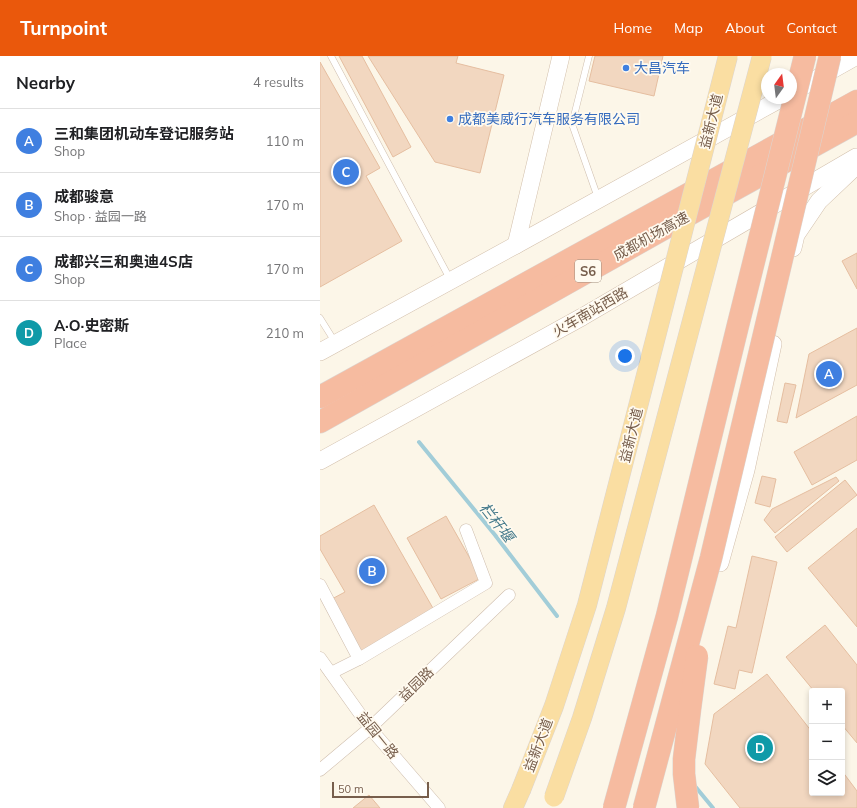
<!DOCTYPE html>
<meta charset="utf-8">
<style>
:root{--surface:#fff;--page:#f2f2f2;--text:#202124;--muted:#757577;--line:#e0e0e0;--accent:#ea580c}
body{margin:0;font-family:Mulish,"Noto Sans SC",sans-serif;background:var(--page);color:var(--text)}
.controls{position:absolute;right:12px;bottom:12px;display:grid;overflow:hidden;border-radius:4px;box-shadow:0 2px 6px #0003}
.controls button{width:36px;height:36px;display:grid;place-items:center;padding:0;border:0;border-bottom:1px solid var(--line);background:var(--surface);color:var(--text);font:20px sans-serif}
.compass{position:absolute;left:441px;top:12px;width:36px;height:36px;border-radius:50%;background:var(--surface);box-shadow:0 2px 6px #0003;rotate:14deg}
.scale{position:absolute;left:12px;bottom:10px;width:97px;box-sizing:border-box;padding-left:4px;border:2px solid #775e4c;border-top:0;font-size:11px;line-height:14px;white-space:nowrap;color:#775e4c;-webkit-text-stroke:3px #fffaef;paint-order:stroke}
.you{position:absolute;left:305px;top:300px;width:14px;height:14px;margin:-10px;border:3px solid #fff;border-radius:50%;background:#1a73e8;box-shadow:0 0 0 6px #1a73e833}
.badge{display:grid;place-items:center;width:26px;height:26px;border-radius:50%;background:var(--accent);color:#fff;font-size:13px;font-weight:700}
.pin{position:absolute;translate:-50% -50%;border:2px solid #fff;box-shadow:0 1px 4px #0006}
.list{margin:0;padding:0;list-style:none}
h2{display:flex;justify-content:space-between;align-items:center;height:52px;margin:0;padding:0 16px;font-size:17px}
h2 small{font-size:13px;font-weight:400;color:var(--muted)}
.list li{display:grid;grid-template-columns:26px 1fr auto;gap:12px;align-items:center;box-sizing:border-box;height:64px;padding:0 16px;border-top:1px solid var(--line)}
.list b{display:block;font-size:15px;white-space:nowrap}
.list p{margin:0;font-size:13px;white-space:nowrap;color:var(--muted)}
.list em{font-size:13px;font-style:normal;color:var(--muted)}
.icon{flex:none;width:22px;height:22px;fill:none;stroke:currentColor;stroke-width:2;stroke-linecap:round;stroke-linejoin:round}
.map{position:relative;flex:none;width:537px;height:752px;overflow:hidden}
header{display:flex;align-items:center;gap:24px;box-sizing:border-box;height:56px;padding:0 20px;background:var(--accent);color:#fff}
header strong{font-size:19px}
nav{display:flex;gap:22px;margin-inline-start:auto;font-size:14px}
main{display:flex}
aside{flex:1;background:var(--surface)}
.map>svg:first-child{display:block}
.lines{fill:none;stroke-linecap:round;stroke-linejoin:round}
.stream{stroke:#a2cdd8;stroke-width:4}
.building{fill:#f2d7c0;stroke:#e5bea0}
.lane-casing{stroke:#cfbeae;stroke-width:7}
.street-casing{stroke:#cfbeae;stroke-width:13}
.secondary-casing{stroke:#d2bfab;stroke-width:18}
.primary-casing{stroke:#dcd5d0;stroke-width:20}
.highway-casing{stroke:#dcd5d0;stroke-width:23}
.lane{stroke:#fff;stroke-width:6}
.street{stroke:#fff;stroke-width:12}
.secondary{stroke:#fff;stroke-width:17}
.primary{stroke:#fadea2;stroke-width:19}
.highway{stroke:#f6bba0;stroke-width:22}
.primary-bridge-casing{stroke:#dcd5d0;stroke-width:20;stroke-linecap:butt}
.highway-bridge-casing{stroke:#dcd5d0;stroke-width:23;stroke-linecap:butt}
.primary-bridge{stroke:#fadea2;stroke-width:19}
.highway-bridge{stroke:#f6bba0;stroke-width:22}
.shop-dot{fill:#3f7fe0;stroke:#fffaef;stroke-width:1.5}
.labels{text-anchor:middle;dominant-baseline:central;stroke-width:3.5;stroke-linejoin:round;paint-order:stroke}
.shield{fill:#fffaef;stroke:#a08d7d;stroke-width:1}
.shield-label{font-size:13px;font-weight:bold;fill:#775e4c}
.shop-label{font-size:14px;fill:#366cbe;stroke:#fffaef;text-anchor:start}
.street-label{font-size:14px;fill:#775e4c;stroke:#fffaef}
.water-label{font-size:15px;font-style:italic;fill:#457a8b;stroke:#fffaef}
</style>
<header>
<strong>Turnpoint</strong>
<nav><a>Home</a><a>Map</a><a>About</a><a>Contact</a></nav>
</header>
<main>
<aside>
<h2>Nearby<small>4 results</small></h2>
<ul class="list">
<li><span class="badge" style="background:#3f7fe0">A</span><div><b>三和集团机动车登记服务站</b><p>Shop</p></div><em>110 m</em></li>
<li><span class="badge" style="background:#3f7fe0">B</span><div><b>成都骏意</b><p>Shop · 益园一路</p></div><em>170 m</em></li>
<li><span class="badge" style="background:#3f7fe0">C</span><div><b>成都兴三和奥迪4S店</b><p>Shop</p></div><em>170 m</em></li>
<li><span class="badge" style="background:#0f9aa8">D</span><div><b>A·O·史密斯</b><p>Place</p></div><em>210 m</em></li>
</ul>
</aside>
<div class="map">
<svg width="537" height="752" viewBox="0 0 537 752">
<rect width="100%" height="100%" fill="#fcf6e8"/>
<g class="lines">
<g class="stream">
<polyline points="99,386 175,479 237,560"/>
<polyline points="374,729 393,752"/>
</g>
</g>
<g class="building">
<polygon points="19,0 42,0 91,91 73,101"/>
<polygon points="48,0 138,0 136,7 184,19 160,117 115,106"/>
<polygon points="275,0 343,0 334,40 269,25"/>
<polygon points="0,6 60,112 46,120 82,185 0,231"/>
<polygon points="537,197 537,233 522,205"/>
<polygon points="537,272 537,329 476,362 489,298"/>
<polygon points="465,327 476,329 467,367 457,365"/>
<polygon points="537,360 537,404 492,429 474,396"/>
<polygon points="442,420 456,423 450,451 435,447"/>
<polygon points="516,421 519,425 455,477 444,464 452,453"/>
<polygon points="525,424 537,439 467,496 455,481"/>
<polygon points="54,449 114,554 40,597 10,544 25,536 0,493 0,480"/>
<polygon points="126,460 161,522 121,543 87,482"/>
<polygon points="537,472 537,571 488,512"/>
<polygon points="432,500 457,506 432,617 419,614 415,633 394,628 408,570 416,572"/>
<polygon points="505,569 537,609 537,687 522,669 522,635 494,635 466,601"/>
<polygon points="447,618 492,676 492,737 522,737 522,715 537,735 537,752 420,752 385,708 394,658"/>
<polygon points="49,739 60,752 33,752"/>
</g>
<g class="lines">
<g class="lane-casing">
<g id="lane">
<polyline points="11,0 130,223"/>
<polyline points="269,0 252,68 278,142"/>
<polyline points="0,262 15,286"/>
</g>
</g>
<g class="street-casing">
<g id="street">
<polyline points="0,529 39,603 166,527 146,474"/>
<polyline points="0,602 50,672 119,752"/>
<polyline points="11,617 39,603"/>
<polyline points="0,714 50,672 189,539"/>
</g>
</g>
<g class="secondary-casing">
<g id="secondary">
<polyline points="471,37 537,0"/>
<polyline points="196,189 241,0"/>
<polyline points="473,192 476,179 499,145 537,109"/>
<polyline points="0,296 196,189 462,42"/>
<polyline points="0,405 262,261 536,101"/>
<polyline points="400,507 426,414 453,288"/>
</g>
</g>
<g class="primary-casing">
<polyline id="primary" points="193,752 201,734"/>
</g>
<g class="highway-casing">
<g id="highway">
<polyline points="0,341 537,45"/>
<polyline points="0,366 363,162 537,66"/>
</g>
</g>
<use href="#lane" class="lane"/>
<use href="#street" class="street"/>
<use href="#secondary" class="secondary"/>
<use href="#primary" class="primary"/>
<use href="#highway" class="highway"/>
<g class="primary-bridge-casing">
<g id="primary-bridge">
<polyline points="201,734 234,650 267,549 408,0"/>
<polyline points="234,741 262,662 296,552 442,0"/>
</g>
</g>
<g class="highway-bridge-casing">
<g id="highway-bridge">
<polyline points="294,752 347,560 418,269 485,0"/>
<polyline points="324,752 391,502 510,0"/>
<polyline points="368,752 364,718 364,703 370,653 377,600"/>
</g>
</g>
<use href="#primary-bridge" class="primary-bridge"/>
<use href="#highway-bridge" class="highway-bridge"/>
</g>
<g class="shop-dot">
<circle cx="306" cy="12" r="4"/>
<circle cx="130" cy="63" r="4"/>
</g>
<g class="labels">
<rect class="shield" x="255" y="204" width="26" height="22" rx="3"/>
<g class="shield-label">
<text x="268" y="215">S6</text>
</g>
<g class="shop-label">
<text x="314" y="12">大昌汽车</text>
<text x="138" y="63">成都美威行汽车服务有限公司</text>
</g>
<g class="street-label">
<text transform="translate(391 65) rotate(-76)">益新大道</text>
<text transform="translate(331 180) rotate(-29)">成都机场高速</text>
<text transform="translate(270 256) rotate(-30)">火车南站西路</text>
<text transform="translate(311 379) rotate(-76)">益新大道</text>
<text transform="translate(96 628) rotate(-44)">益园路</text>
<text transform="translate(58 679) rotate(51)">益园一路</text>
<text transform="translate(218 689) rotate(-69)">益新大道</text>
</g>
<g class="water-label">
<text transform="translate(177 466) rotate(52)">栏杆堰</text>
</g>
</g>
</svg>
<div class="controls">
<button>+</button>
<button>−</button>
<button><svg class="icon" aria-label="layers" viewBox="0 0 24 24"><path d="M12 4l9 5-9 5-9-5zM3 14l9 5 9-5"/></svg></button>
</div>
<svg class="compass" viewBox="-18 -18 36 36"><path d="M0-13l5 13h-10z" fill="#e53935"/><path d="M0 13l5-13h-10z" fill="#757577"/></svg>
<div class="scale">50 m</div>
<div class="you"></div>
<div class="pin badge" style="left:509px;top:318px;background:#3f7fe0">A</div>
<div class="pin badge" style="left:52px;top:515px;background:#3f7fe0">B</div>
<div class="pin badge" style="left:26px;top:116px;background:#3f7fe0">C</div>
<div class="pin badge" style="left:440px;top:692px;background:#0f9aa8">D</div>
</div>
</main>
